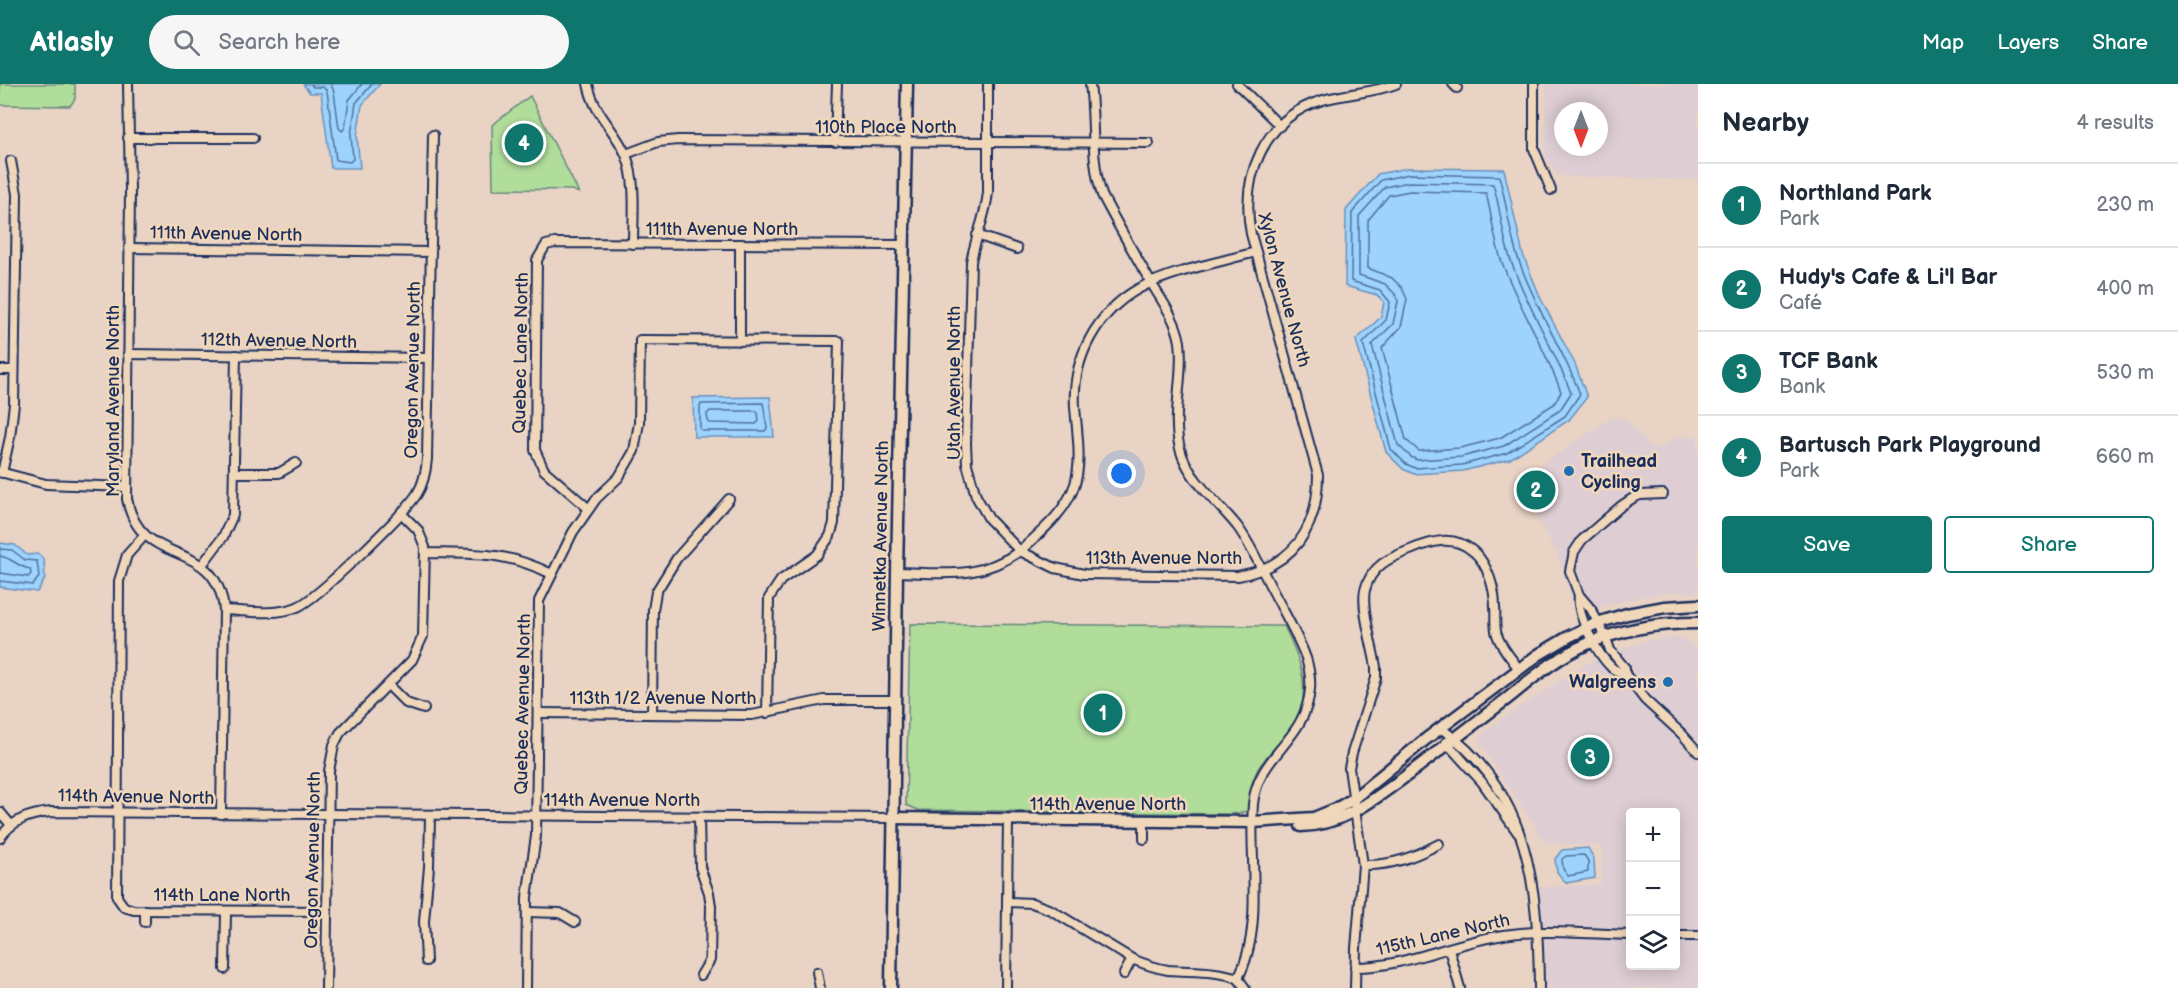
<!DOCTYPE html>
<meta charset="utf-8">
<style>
:root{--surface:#fff;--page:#f6f6f7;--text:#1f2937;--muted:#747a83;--line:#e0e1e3;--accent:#0f766e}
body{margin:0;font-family:"Balsamiq Sans",sans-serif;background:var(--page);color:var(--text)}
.controls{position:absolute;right:18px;bottom:18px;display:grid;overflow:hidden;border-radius:6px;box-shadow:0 3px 15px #0003}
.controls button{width:54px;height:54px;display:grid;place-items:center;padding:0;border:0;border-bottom:2px solid var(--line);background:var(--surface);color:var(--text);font:30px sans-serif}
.compass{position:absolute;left:1554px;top:18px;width:54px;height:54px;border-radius:50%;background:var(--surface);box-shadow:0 3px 15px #0003;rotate:180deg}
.you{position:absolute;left:1122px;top:390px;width:21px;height:21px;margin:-15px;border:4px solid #fff;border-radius:50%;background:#1a73e8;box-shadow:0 0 0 9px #1a73e833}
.badge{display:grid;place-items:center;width:39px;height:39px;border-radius:50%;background:var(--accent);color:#fff;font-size:20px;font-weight:700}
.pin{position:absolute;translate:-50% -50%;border:3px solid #fff;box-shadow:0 2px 6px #0006}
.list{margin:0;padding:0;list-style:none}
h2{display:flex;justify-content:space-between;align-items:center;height:78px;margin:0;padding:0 24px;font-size:26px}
h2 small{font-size:20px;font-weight:400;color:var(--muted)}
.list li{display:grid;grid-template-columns:39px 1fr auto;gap:18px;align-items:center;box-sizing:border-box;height:84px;padding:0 24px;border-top:2px solid var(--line)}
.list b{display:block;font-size:22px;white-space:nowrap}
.list p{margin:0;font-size:20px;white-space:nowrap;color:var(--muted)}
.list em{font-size:20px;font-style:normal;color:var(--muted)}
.actions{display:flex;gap:12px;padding:18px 24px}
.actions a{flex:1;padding:14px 0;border:2px solid var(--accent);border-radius:6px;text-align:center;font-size:21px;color:var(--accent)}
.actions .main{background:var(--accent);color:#fff}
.icon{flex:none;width:33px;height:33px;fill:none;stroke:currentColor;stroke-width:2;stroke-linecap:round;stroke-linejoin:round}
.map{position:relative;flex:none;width:1698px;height:904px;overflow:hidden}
header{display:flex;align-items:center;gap:36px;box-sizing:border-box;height:84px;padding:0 30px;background:var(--accent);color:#fff}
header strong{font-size:28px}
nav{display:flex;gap:33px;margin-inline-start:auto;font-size:21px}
.search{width:420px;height:54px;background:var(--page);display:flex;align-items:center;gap:15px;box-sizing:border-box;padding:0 21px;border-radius:33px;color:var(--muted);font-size:22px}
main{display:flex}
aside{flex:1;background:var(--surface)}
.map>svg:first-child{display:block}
.built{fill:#deced3;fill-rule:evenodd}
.green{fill:#b1dd9b;stroke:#66867c;stroke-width:1.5}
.water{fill:#9dd3fc;stroke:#6991bd;stroke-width:1.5}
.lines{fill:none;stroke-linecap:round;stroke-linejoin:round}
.shore{stroke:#4f719d;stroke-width:1.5}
.street-casing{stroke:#1b2f5e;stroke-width:12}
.secondary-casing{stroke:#1b2f5e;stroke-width:15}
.street{stroke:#f1d7b9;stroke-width:8}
.secondary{stroke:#f1d7b9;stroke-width:10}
.poi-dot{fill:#1f6fb2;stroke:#f1d7b9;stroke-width:2}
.labels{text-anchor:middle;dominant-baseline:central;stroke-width:5;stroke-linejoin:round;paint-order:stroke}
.street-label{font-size:18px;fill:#1b2f5e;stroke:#f1d7b9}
.poi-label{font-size:18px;font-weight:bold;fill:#1b2f5e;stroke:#f1d7b9;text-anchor:start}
</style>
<header>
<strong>Atlasly</strong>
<div class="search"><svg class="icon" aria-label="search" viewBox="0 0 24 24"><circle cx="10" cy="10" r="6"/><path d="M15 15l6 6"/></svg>Search here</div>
<nav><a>Map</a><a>Layers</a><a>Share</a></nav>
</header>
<main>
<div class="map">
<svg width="1698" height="904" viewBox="0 0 1698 904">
<rect width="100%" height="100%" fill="#e8d3c5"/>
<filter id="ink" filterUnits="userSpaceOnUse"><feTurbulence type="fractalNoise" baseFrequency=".0167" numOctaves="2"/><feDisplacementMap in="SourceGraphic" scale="12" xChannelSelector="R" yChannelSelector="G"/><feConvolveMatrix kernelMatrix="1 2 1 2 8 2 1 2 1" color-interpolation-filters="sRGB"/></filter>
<g filter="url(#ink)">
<g class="built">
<path d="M1546 0H1698V96L1559 92 1545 72ZM1563 27H1599V63H1563Z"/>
<polygon points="1623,333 1651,364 1661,363 1678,352 1698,353 1698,509 1670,508 1646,512 1598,523 1576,532 1558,470 1520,405 1521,395 1611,334"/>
<path d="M1678 553 1689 557 1698 568V904H1543L1541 838 1536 804 1601 800 1602 762 1546 759 1482 663 1479 652 1504 633 1590 578 1644 557ZM1630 728H1676V882H1630Z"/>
</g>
<g class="green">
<polygon points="0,0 75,0 75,15 70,22 0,21"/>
<polygon points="530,12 579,109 572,106 493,105 492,41"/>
<path d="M910 540 1284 542C1301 576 1315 613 1290 647 1282 657 1272 665 1265 675 1252 690 1249 708 1248 727L1232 730 918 726 906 721Z"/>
</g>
<g class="water">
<polygon points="303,0 380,0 362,21 357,52 360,84 331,84 321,9 310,9"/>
<polygon points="1408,84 1504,85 1523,171 1541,215 1575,280 1587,313 1569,336 1510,375 1463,387 1414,390 1403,385 1386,368 1356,256 1381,233 1384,218 1377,211 1345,202 1346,126 1378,90"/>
<polygon points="770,313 774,353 694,353 693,314"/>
<polygon points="0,459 15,461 27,471 38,470 44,476 45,495 37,508 0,503"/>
<polygon points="1588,764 1594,775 1595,794 1566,799 1557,788 1555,775 1562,766"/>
</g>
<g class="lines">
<g class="shore">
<polyline points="311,0 313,3 323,3 327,7 336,76 350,78 353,75 351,51 356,19 372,0"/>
<polyline points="331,0 334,8 339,44 342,47 345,44 349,16 362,0"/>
<path d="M1409 90 1499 92C1507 119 1509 148 1518 174 1534 222 1562 263 1580 310L1565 332 1507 369 1462 381 1415 384 1406 380 1391 365 1363 259 1386 236 1390 218 1380 206 1351 197 1352 129 1381 96Z"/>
<path d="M1409 98 1493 100C1501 125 1502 152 1511 177 1527 223 1554 264 1571 309L1560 326 1504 362 1461 373 1417 376 1411 373 1398 361 1372 261 1393 240 1398 217 1395 210 1385 200 1359 191V132L1385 103Z"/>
<path d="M1410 107 1486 109C1492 132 1494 158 1503 181 1520 225 1545 264 1561 308L1554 320 1500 354 1460 364 1419 367 1406 356 1382 264 1401 243 1407 215 1402 204 1392 194 1368 184V136L1389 111Z"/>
<polygon points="763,319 767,344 765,347 703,347 700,345 700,323 701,320"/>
<polygon points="710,327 756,327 758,329 759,337 756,340 710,339 708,337 707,330"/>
<polyline points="0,465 12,466 25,476 37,477 39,493 33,501 0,497"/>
<path d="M0 472C12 474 18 483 30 485L31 490 28 493 0 489"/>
<polygon points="1584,771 1588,777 1588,788 1568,792 1563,785 1562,775 1566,772"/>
</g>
<g class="street-casing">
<g id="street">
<path d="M128 0 130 106 127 415C141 488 216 450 224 526L221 730"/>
<path d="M588 0C595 33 614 43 626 71 637 98 633 131 633 160"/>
<path d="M988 0V108C986 132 975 154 971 178L966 360 967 380 976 412 989 435 1020 467C1041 448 1066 428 1075 400 1082 376 1077 348 1075 323 1072 275 1096 229 1138 205 1171 187 1220 178 1256 168"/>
<path d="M1090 0C1095 37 1090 75 1102 111 1117 140 1134 169 1150 197 1162 217 1176 235 1180 258 1185 294 1169 335 1182 371 1193 400 1218 418 1237 442 1252 462 1262 487 1274 509 1285 530 1298 552 1306 574 1309 584 1311 595 1310 605 1306 657 1258 670 1253 720 1249 775 1264 845 1238 894"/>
<polyline points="1237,0 1280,42"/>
<polyline points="1453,0 1457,4"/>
<polyline points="1534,0 1534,65 1551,106"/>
<polyline points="128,54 253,54"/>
<polyline points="835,58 837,0"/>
<polyline points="626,70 658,58 678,56 1149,59"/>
<polyline points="977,151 1017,165"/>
<polyline points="129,164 431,168"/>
<polyline points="740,257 740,160"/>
<polyline points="128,270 429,274"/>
<polyline points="0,286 14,286"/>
<polyline points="0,388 46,400 126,403"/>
<polyline points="2,389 10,353 14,320 17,110 11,77"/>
<polyline points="235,389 279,389 296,379"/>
<polyline points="1663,410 1640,411 1633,414 1621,422 1582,456 1574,468 1570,487 1579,511 1591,525 1606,554 1610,566 1625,584 1625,590 1645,616 1682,650 1698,668"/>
<polyline points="589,425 544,386 535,366 537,176 546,161 555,159 903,161"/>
<polyline points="144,452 127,471 119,497 117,813 124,823 134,826 327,827"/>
<path d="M425 469C476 470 505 467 552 490"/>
<polyline points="202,481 223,453 233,431 236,271"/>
<path d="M897 488C945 489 978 496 1020 467L1055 484 1084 490 1238 492C1293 482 1318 445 1318 391L1251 150C1240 93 1264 33 1323 16 1347 9 1373 9 1396 0"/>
<path d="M1579 511C1576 531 1597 570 1612 584 1616 587 1620 588 1625 590"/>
<path d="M224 526C246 527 275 532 297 523 316 516 405 429 417 410 424 399 426 387 427 375L433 51"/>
<polyline points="388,601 406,619 424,625"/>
<polyline points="538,629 752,631 824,616 894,616"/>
<polyline points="652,630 653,526 656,508 677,474 729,415"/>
<path d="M1442 645C1530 708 1538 804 1539 904"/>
<polyline points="1446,658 1482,698 1518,749"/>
<polyline points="0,728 11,741"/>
<polyline points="699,733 700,783 709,809 711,822 710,876 701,891"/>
<path d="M0 754C12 736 30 730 51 728L893 734"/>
<polyline points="1144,755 1144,737"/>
<path d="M1363 781C1391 782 1414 773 1439 760"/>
<path d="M1008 818 1032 819 1051 826 1132 875C1144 880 1155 884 1168 886 1192 888 1215 886 1238 894"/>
<polyline points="145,826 145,838"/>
<polyline points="527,828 560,829 575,838"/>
<polyline points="1676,852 1698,852"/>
<polyline points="1449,865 1460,904"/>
<polyline points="426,877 424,837 429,783 430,732"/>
<path d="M1355 883C1405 883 1449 860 1498 852 1538 844 1589 850 1630 851"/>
<polyline points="225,885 226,827"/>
<polyline points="817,888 820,904"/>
<polyline points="1124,890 1132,875"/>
<polyline points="1238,894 1245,904"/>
<polyline points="326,904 329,687 334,661 340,649 412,576 423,552 425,463 418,446 401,429"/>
<polyline points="526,904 527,813 536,752 539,517 573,448 596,415 619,393 634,367 639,339 640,256 839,257 834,439 830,452 817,471 781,496 769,514 767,629"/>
<polyline points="1006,904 1008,736"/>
<path d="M1355 904 1356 864 1363 781 1349 684 1352 669 1376 594V583C1373 564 1361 524 1365 506 1371 482 1389 474 1410 466 1432 457 1454 450 1474 468 1488 480 1495 506 1495 523 1496 532 1494 542 1497 551 1501 563 1511 574 1519 585"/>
</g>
</g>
<g class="secondary-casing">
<g id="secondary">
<polyline points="893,734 1253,738 1314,734 1336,725 1353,715 1426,655 1538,571 1570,552 1597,539 1627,530 1665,523 1698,521"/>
<path d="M1301 742C1343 741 1373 716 1406 692 1440 666 1474 640 1508 614 1533 594 1557 573 1587 560 1622 545 1660 539 1698 539"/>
<polyline points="891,904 897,488 907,0"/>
</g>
</g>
<use href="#street" class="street"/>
<use href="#secondary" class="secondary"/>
</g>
</g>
<g class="poi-dot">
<circle cx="1569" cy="387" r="6"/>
<circle cx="1668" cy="598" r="6"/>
</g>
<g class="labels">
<g class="street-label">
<text x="886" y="43">110th Place North</text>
<text x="722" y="145">111th Avenue North</text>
<text transform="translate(226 150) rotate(1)">111th Avenue North</text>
<text transform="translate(1284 206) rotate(75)">Xylon Avenue North</text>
<text transform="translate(279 257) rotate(1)">112th Avenue North</text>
<text transform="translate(521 269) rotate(-89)">Quebec Lane North</text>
<text transform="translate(413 286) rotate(-89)">Oregon Avenue North</text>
<text transform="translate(954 299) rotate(-90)">Utah Avenue North</text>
<text transform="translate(113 317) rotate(-90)">Maryland Avenue North</text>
<text transform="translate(881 452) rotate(-89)">Winnetka Avenue North</text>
<text x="1164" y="474">113th Avenue North</text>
<text x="663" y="614">113th 1/2 Avenue North</text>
<text transform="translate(523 620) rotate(-89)">Quebec Avenue North</text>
<text transform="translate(136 713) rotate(1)">114th Avenue North</text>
<text x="622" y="716">114th Avenue North</text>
<text x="1108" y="720">114th Avenue North</text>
<text transform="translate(313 776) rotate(-89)">Oregon Avenue North</text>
<text x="222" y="811">114th Lane North</text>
<text transform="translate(1443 851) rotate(-13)">115th Lane North</text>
</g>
<g class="poi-label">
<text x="1581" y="377">Trailhead<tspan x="1581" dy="21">Cycling</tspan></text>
<text x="1656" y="598" text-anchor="end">Walgreens</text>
</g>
</g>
</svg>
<div class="controls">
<button>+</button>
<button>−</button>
<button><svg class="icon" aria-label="layers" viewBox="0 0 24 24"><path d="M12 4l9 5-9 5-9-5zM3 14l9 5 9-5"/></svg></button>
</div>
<svg class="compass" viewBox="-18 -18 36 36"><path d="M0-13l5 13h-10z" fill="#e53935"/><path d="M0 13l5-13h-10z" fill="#747a83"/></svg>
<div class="you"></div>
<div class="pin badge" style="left:1103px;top:629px">1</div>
<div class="pin badge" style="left:1536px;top:406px">2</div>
<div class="pin badge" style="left:1590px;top:673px">3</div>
<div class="pin badge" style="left:524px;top:59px">4</div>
</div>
<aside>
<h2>Nearby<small>4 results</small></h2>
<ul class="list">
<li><span class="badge">1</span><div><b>Northland Park</b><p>Park</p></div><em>230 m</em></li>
<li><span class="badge">2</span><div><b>Hudy's Cafe &amp; Li'l Bar</b><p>Café</p></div><em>400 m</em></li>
<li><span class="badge">3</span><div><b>TCF Bank</b><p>Bank</p></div><em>530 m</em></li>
<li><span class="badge">4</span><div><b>Bartusch Park Playground</b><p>Park</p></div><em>660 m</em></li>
</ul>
<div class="actions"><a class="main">Save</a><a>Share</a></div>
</aside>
</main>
